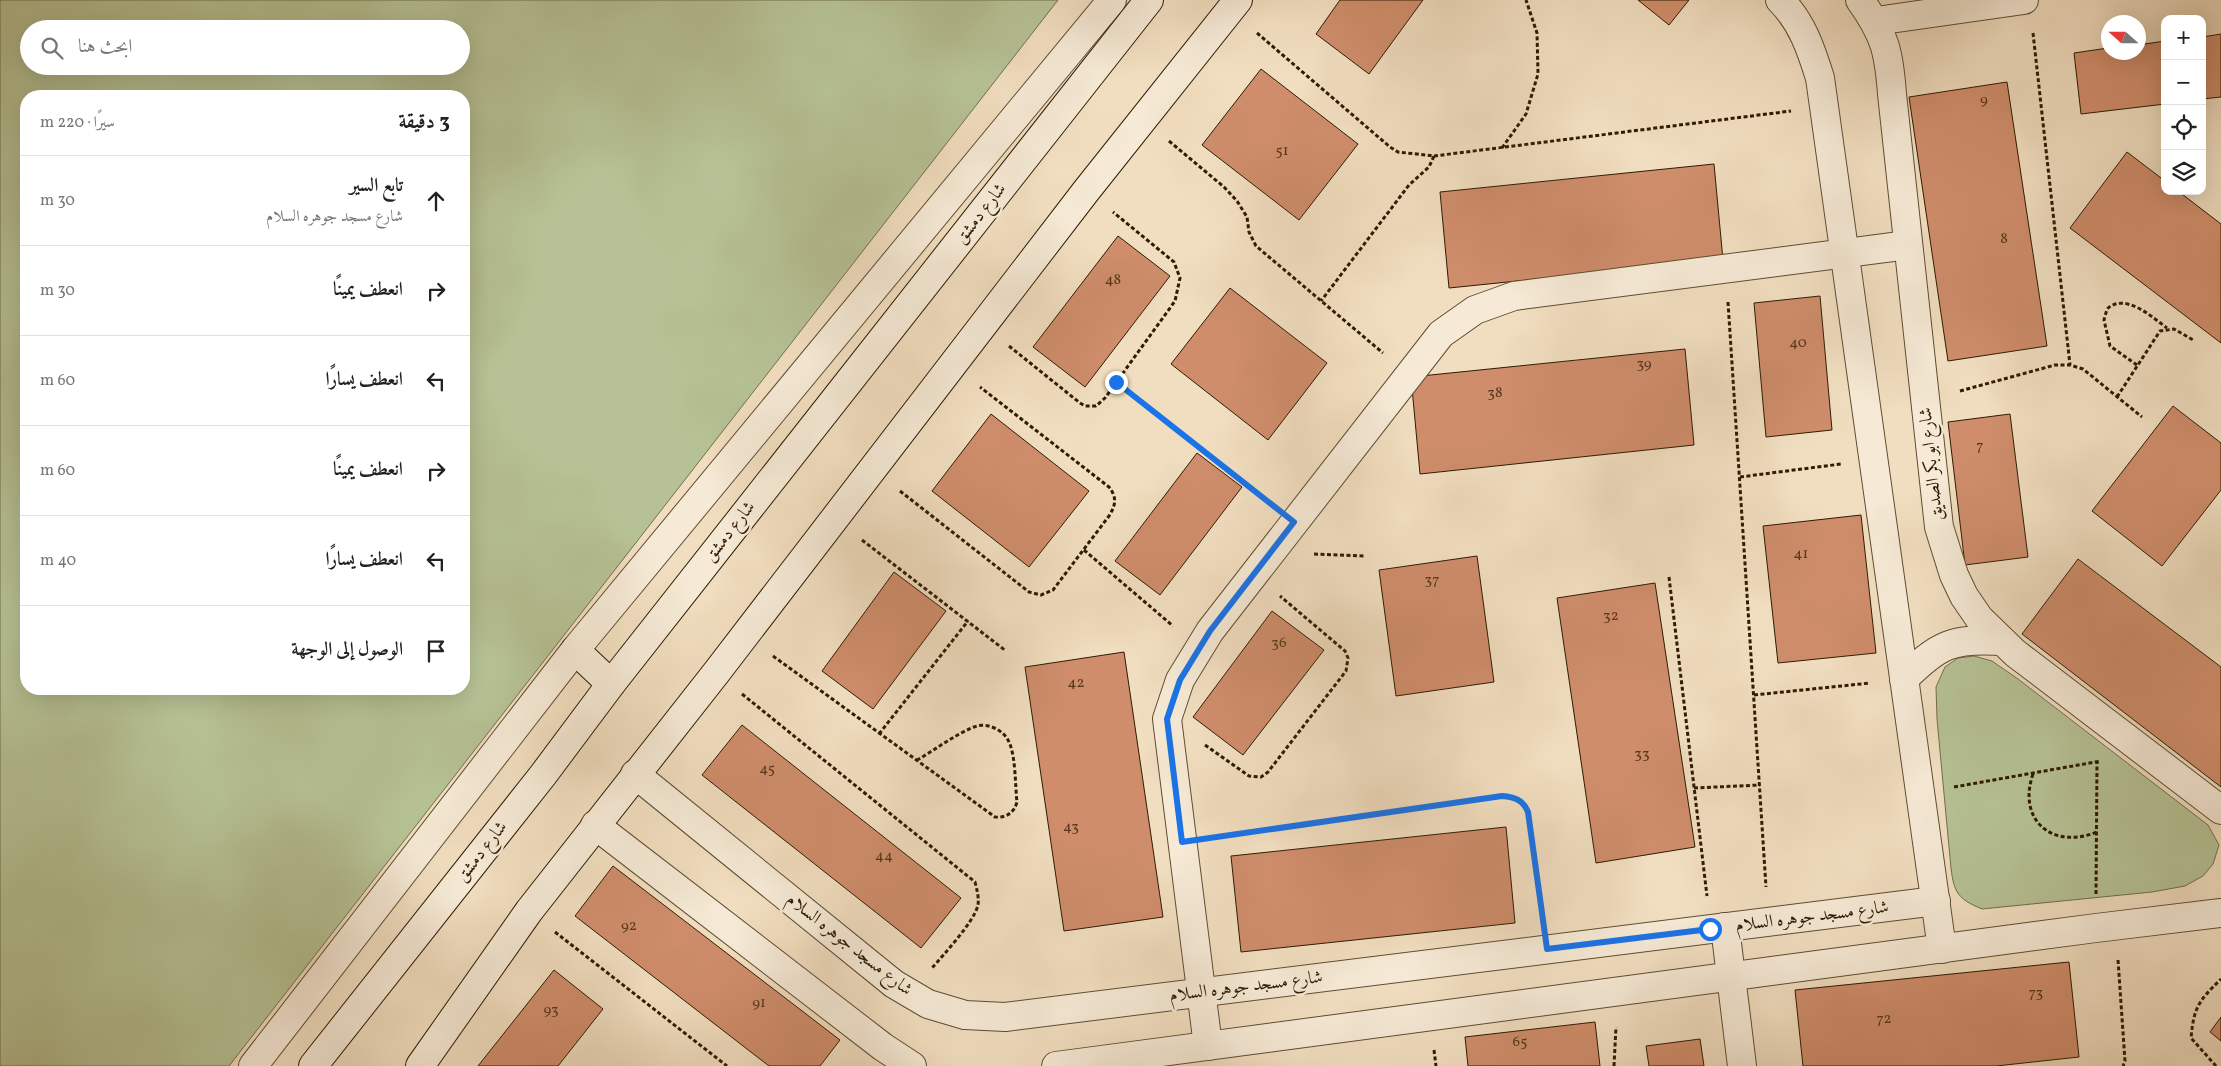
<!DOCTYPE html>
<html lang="ar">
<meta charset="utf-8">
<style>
:root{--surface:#fff;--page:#f6f6f6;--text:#222;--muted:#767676;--line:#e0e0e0}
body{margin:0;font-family:Vollkorn,Amiri,serif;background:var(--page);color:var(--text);direction:rtl}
.controls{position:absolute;right:15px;top:15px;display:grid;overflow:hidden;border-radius:10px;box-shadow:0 5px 20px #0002}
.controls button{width:45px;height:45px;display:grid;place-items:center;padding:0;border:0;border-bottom:1px solid var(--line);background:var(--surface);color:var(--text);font:25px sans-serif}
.compass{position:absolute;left:2101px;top:15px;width:45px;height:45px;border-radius:50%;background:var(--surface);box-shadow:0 5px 20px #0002;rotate:291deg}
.stop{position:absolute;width:15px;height:15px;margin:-11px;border:4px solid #1a73e8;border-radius:50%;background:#fff}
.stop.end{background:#1a73e8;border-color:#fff;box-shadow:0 1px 5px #0008}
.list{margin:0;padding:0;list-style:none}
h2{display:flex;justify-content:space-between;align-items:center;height:65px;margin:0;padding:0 20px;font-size:21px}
h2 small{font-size:16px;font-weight:400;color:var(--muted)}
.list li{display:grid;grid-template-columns:32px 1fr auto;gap:15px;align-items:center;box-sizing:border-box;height:90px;padding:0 20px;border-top:1px solid var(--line)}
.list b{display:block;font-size:19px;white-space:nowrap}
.list p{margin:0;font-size:16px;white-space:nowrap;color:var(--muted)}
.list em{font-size:16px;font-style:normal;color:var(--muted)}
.icon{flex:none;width:28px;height:28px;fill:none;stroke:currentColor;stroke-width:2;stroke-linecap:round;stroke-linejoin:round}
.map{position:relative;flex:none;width:2221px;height:1066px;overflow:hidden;direction:ltr}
.search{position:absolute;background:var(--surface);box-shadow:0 5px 20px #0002;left:20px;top:20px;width:450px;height:55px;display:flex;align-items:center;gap:12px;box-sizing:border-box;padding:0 18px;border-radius:28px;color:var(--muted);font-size:19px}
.panel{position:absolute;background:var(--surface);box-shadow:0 5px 20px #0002;left:20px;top:90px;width:450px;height:605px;border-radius:20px;direction:rtl}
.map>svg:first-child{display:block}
.green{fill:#b6c295;stroke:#726e4c;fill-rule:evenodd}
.building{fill:#cf8d6b;stroke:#2e1b02}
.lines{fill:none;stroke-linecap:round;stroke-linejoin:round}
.street-casing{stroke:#5f4c32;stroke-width:30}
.secondary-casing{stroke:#2e1b02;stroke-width:30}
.path{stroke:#2e1b02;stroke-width:3;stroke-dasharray:4 2.5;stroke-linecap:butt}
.street{stroke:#f6ead6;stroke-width:28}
.secondary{stroke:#f6ead6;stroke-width:28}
.route{stroke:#1a73e8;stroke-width:6}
.labels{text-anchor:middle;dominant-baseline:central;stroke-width:5;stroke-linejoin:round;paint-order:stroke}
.number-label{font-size:15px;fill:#56381c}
.street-label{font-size:18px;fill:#2e1b02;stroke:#f6ead6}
</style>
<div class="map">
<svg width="2221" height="1066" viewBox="0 0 2221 1066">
<rect width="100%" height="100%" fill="#f1dec0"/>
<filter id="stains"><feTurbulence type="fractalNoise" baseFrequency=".004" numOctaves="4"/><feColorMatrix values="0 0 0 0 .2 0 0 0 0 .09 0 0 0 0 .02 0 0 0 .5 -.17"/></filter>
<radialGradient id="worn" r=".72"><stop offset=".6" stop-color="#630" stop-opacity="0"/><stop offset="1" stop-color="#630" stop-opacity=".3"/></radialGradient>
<g class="green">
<path d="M0 0H1058L229 1066H0ZM29 29H461V66H29ZM26 96H464V689H26Z"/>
<path d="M1974 656 1992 661 2018 679 2208 825 2219 845 2213 864 2203 876 2185 886 2152 892 1982 909C1958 899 1954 893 1951 868L1937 719 1936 687 1945 667 1958 658Z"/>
</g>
<g class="building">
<polygon points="1340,0 1423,0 1369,74 1316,34"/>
<polygon points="1638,0 1689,0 1669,25"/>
<polygon points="2221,34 2221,97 2202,99 2202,37"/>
<polygon points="2165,41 2165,104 2081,114 2074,53 2108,48 2108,52 2138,52 2138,45"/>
<polygon points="1261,69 1358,144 1299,220 1202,145"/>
<polygon points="2007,82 2047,346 1948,361 1909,97"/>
<polygon points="2127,152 2165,181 2165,191 2178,191 2221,224 2221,343 2070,228"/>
<polygon points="1714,164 1723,260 1449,288 1440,192"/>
<polygon points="1118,236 1170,276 1085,387 1033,347"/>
<polygon points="1230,288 1327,363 1268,440 1171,364"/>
<polygon points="1820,296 1832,430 1766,437 1754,303"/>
<polygon points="1685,349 1694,445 1420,474 1411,377"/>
<polygon points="2173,406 2221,443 2221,490 2162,566 2092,511"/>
<polygon points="991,414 1089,491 1029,567 932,491"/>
<polygon points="2010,414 2028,557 1965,565 1948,422"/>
<polygon points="1197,453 1242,487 1160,595 1115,561"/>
<polygon points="1861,515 1876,653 1778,663 1763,526"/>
<polygon points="1477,556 1494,682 1396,696 1379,570"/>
<polygon points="2078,559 2221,667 2221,787 2022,634"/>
<polygon points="894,572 946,611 873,709 822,671"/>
<polygon points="1655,583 1695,847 1596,863 1557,598"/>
<polygon points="1272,611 1324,650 1243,755 1193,717"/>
<polygon points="1124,652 1163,917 1064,931 1025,667"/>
<polygon points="742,725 961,898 921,948 702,775"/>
<polygon points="1506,827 1515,923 1241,952 1231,856"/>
<polygon points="613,866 840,1040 820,1066 769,1066 575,916"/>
<polygon points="2069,962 2079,1057 1996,1066 1803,1066 1795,990"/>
<polygon points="554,970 603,1009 558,1066 478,1066"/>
<polygon points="2221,1017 2221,1041 2210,1032"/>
<polygon points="1595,1022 1600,1066 1468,1066 1465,1037"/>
<polygon points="1700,1039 1704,1066 1649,1066 1646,1046"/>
</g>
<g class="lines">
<g class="street-casing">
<g id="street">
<path d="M1780 0C1802 22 1811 49 1820 78L1942 949"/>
<path d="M1860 0C1885 35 1889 52 1892 94L1939 527 1954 575 1964 596 1979 618 2015 653 2221 810"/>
<polyline points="1876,21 2024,0"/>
<path d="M1904 679C1939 644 1952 638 2002 641"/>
<polyline points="635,774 894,984 928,1004 965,1015 1005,1017 1936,901"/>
<polyline points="595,825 883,1047 912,1066"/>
<polyline points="1725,927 1742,1066"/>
<polyline points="1208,1046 1167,719 1180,680 1210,631 1441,334 1475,310 1514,296 1908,245"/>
<polyline points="253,1066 575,650 1112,0"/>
<polyline points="1056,1066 2096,928 2221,913"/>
</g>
</g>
<g class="secondary-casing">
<g id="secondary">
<polyline points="575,650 611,684"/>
<polyline points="313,1066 543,775 611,684 1149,0"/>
<polyline points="420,1066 529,911 716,673 1086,191 1238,0"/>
</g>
</g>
<g class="path">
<polyline points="1257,33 1390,147 1398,152 1434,156 1429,167 1409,185 1321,301"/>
<polyline points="2033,33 2070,365"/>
<polyline points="1169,141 1224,187 1237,201 1247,217 1249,232 1256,246 1383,353"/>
<polyline points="1502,148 1526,114 1538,74 1537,33 1526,0"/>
<polyline points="1434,156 1791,111"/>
<polyline points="1728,302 1766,887"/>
<polyline points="1009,346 1080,403 1085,406 1096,406 1105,398 1175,301 1180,278 1174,262 1113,212"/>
<path d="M2137 365 2110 346 2104 320 2107 309C2125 292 2152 317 2167 328"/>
<polyline points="1116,382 1269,502"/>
<polyline points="1960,391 2055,365 2070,365 2083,369 2142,417"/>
<polyline points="2117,397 2160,331 2174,329 2195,341"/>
<polyline points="1740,477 1841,464"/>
<path d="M900 491 1029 592 1041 595 1053 590 1109 516C1116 505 1117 497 1109 487L980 387"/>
<polyline points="862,540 1006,651"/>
<polyline points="1084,550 1173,626"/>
<polyline points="1314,554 1364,556"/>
<polyline points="1669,577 1707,896"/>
<path d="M773 656 995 817C1006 818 1014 813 1017 802 1015 786 1016 754 1008 740 1002 729 986 722 974 727 954 735 935 750 917 760"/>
<path d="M742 694 975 882C977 890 979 897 978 905 974 922 944 954 932 968"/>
<polyline points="1754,695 1870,683"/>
<polyline points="879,734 968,621"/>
<polyline points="1205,745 1249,776 1261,777 1268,772 1346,671 1348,658 1345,651 1280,596"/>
<path d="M2033 774C2017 820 2052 850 2097 832"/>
<polyline points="1954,787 2101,761"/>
<polyline points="1694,788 1760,785"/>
<path d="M1215 837 1502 796C1514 797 1523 800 1528 812L1543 917"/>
<polyline points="2096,894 2097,762"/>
<polyline points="555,932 727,1066"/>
<polyline points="2118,960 2125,1061 2123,1066"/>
<polyline points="1434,1050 1436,1066"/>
<polyline points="1614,1066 1616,1027"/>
<path d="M2216 1066 2191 1038C2194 1006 2199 1001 2221 979"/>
</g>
<use href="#street" class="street"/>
<use href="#secondary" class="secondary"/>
</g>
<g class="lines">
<path class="route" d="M1116 382 1294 522 1210 631 1180 680 1167 719 1182 842 1502 796C1515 797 1523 800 1528 812L1547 949 1710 929"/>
</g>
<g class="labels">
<g class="number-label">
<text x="1984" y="100">9</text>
<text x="1282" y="151">51</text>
<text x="2004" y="239">8</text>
<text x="1113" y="280">48</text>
<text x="1798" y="343">40</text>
<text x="1644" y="364">39</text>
<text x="1495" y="393">38</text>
<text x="1980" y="446">7</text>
<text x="1801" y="554">41</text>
<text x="1432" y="580">37</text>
<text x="1611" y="616">32</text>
<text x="1279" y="643">36</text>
<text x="1076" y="683">42</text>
<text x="1642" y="754">33</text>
<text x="767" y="769">45</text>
<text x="1071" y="827">43</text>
<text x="884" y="856">44</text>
<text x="629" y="926">92</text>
<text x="2036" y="993">73</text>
<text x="759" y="1003">91</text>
<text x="551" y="1010">93</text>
<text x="1884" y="1019">72</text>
<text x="1520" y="1042">65</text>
</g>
<g class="street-label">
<text transform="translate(981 214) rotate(-52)">شارع دمشق</text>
<text transform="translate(1932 464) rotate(-96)">شارع ابو بكر الصديق</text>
<text transform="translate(730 532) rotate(-52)">شارع دمشق</text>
<text transform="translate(482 852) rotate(-52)">شارع دمشق</text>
<text transform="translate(1812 917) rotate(-7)">شارع مسجد جوهره السلام</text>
<text transform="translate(849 945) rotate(38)">شارع مسجد جوهره السلام</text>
<text transform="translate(1246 987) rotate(-7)">شارع مسجد جوهره السلام</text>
</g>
</g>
<rect width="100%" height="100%" filter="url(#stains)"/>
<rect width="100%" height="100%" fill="url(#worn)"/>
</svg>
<div class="controls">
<button>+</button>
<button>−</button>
<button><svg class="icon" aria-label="locate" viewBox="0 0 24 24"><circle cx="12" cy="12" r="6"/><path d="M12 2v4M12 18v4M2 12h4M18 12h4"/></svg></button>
<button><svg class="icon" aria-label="layers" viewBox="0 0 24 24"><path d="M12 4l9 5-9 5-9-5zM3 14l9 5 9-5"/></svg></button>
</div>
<svg class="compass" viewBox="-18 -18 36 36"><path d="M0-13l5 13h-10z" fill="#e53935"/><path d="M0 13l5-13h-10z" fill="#767676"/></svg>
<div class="stop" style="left:1710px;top:929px"></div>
<div class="stop end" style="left:1116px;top:382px"></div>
<div class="search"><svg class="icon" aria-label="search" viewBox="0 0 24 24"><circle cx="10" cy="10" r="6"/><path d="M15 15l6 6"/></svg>ابحث هنا</div>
<section class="panel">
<h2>3 دقيقة<small>سيرًا · 220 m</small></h2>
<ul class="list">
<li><svg class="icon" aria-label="ahead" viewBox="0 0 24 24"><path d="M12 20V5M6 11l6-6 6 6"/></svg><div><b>تابع السير</b><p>شارع مسجد جوهره السلام</p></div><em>30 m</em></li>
<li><svg class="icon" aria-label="right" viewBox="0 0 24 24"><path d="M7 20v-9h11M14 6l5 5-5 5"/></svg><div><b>انعطف يمينًا</b></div><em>30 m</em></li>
<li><svg class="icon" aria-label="left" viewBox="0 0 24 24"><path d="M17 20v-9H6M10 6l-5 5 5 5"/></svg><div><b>انعطف يسارًا</b></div><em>60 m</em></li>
<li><svg class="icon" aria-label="right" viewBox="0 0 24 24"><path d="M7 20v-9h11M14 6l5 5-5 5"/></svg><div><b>انعطف يمينًا</b></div><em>60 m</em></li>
<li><svg class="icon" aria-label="left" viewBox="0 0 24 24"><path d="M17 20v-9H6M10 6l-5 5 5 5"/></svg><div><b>انعطف يسارًا</b></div><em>40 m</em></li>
<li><svg class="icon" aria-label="arrive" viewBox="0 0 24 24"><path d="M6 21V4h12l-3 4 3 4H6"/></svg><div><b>الوصول إلى الوجهة</b></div></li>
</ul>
</section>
</div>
